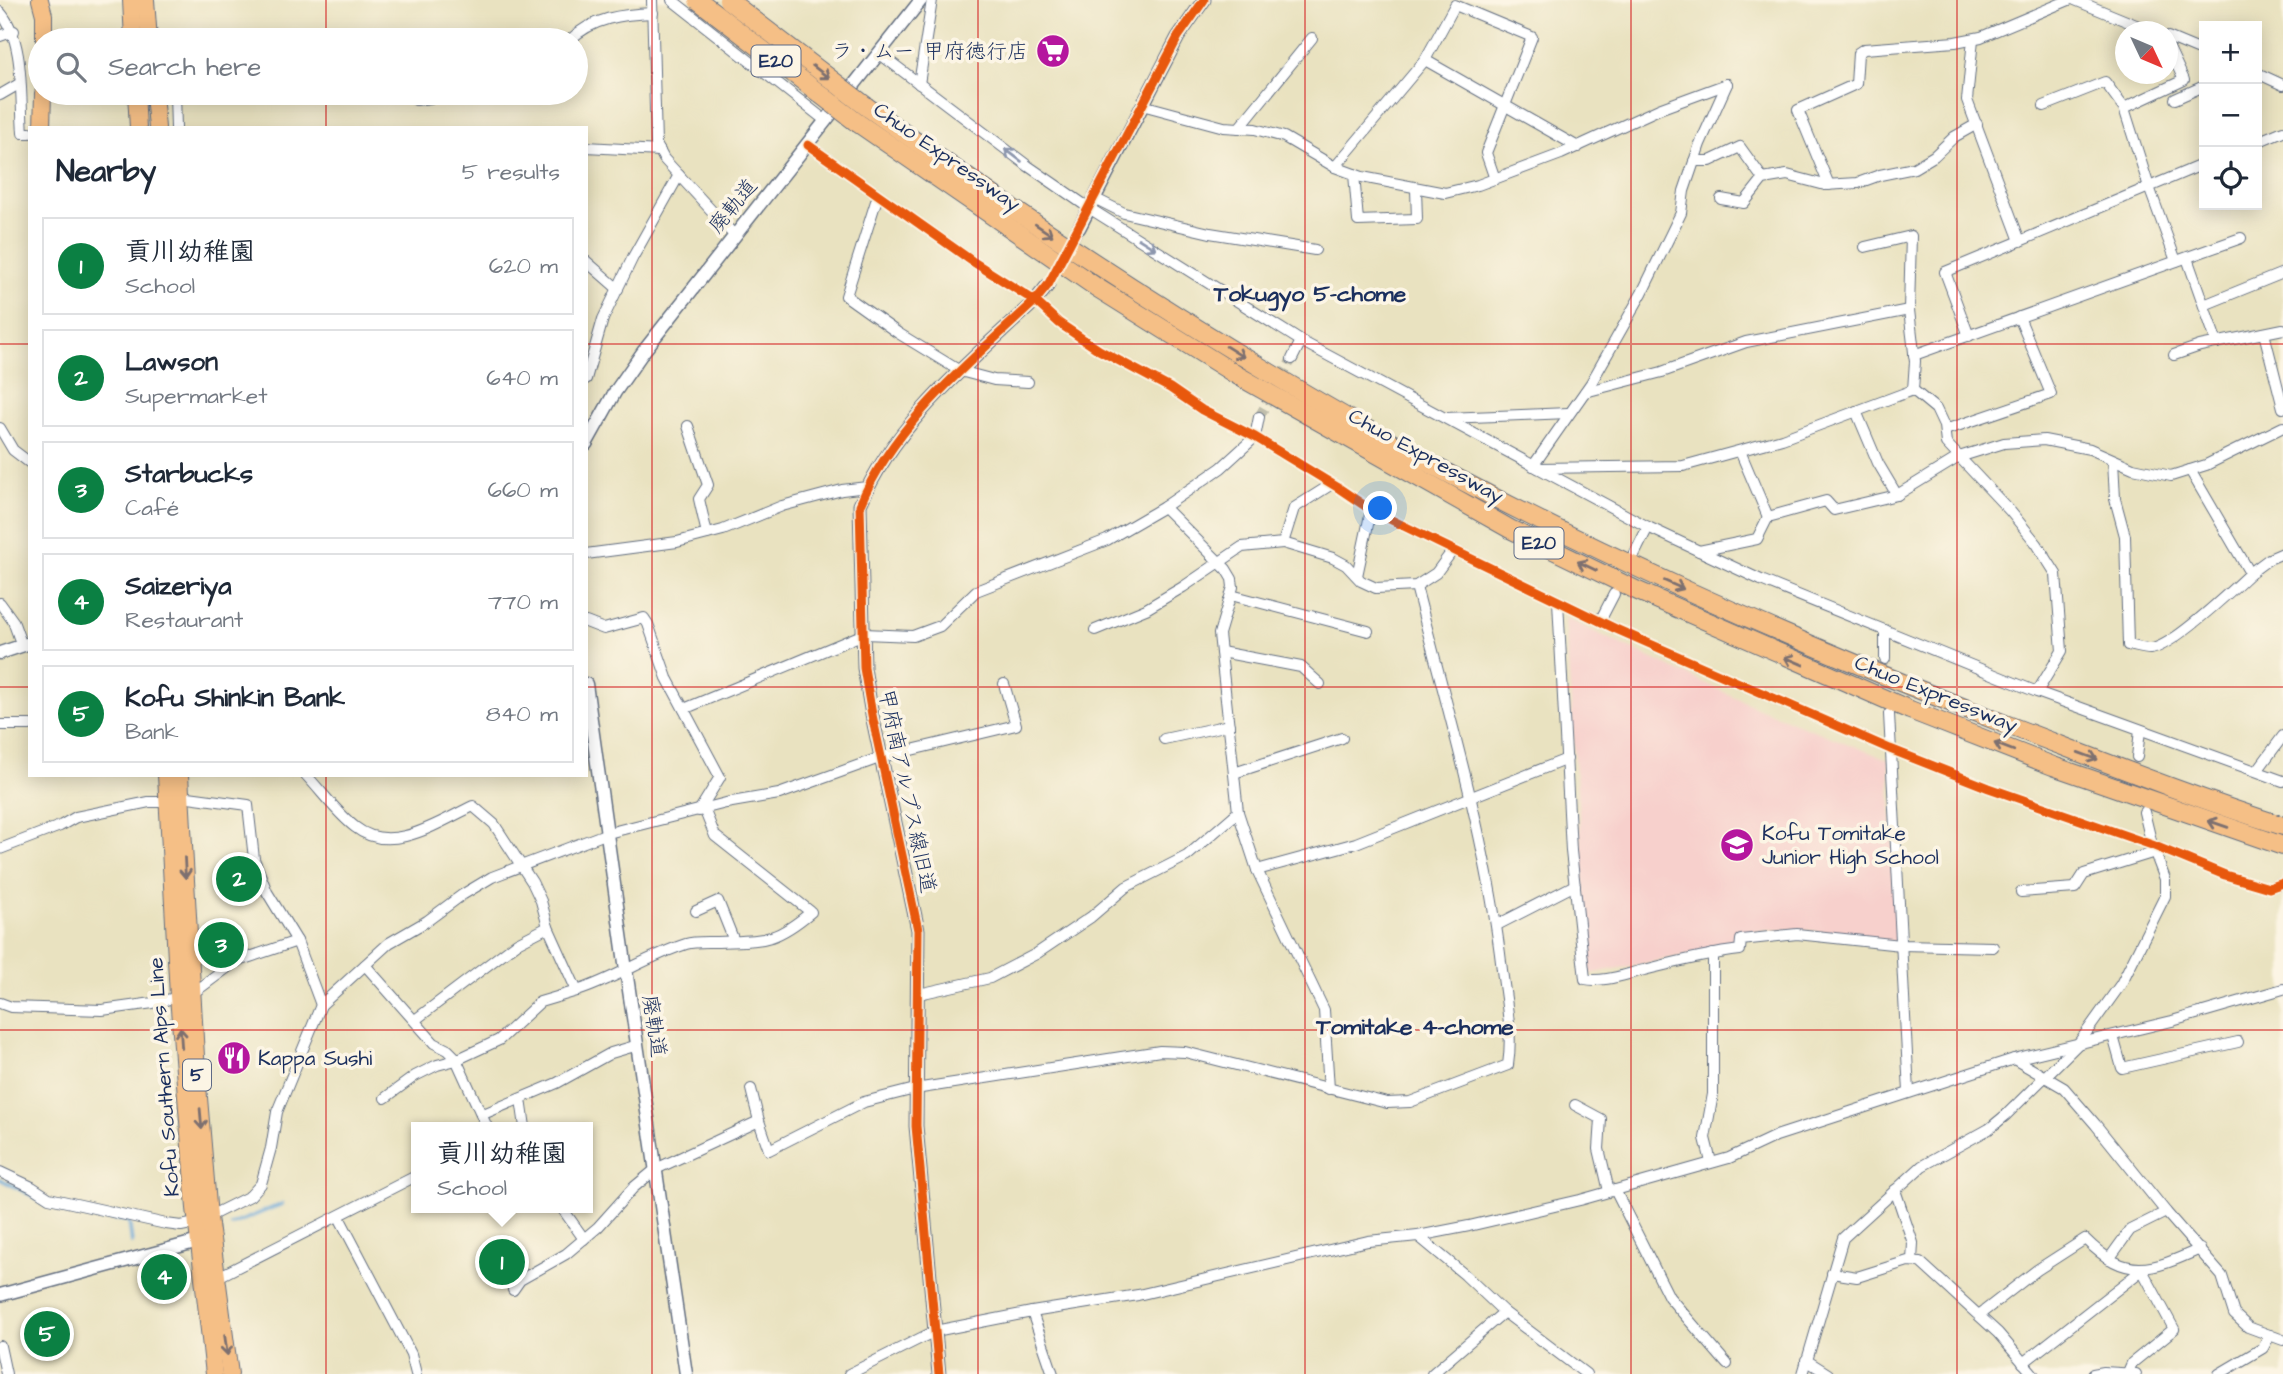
<!DOCTYPE html>
<meta charset="utf-8">
<style>
:root{--surface:#fff;--page:#f6f6f7;--text:#1f2937;--muted:#747a83;--line:#e0e1e3;--accent:#0b8043}
body{margin:0;font-family:"Architects Daughter","Klee One",sans-serif;background:var(--page);color:var(--text)}
.controls{position:absolute;right:21px;top:21px;display:grid;overflow:hidden;border-radius:0px;box-shadow:0 4px 18px #0003}
.controls button{width:63px;height:63px;display:grid;place-items:center;padding:0;border:0;border-bottom:2px solid var(--line);background:var(--surface);color:var(--text);font:35px sans-serif}
.compass{position:absolute;left:2115px;top:21px;width:63px;height:63px;border-radius:50%;background:var(--surface);box-shadow:0 4px 18px #0003;rotate:134deg}
.you{position:absolute;left:1381px;top:509px;width:24px;height:24px;margin:-18px;border:5px solid #fff;border-radius:50%;background:#1a73e8;box-shadow:0 0 0 10px #1a73e833}
.badge{display:grid;place-items:center;width:46px;height:46px;border-radius:50%;background:var(--accent);color:#fff;font-size:23px;font-weight:700}
.pin{position:absolute;translate:-50% -50%;border:4px solid #fff;box-shadow:0 2px 7px #0006}
.popup{position:absolute;left:411px;top:1122px;width:182px;height:91px;box-sizing:border-box;display:grid;place-content:center;border-radius:0px;background:var(--surface);filter:drop-shadow(0 2px 5px #0005);font-size:23px;white-space:nowrap;color:var(--muted)}
.popup b{font-size:26px;color:var(--text)}
.popup::after{content:'';position:absolute;left:50%;top:100%;margin-left:-14px;border:14px solid transparent;border-top-color:var(--surface)}
.list{margin:0;padding:0;list-style:none}
h2{display:flex;justify-content:space-between;align-items:center;height:91px;margin:0;padding:0 28px;font-size:30px}
h2 small{font-size:23px;font-weight:400;color:var(--muted)}
.list li{display:grid;grid-template-columns:46px 1fr auto;gap:21px;align-items:center;box-sizing:border-box;height:98px;margin:0 14px 14px;padding:0 14px;border:2px solid var(--line);border-radius:0px}
.list b{display:block;font-size:26px;white-space:nowrap}
.list p{margin:0;font-size:23px;white-space:nowrap;color:var(--muted)}
.list em{font-size:23px;font-style:normal;color:var(--muted)}
.icon{flex:none;width:38px;height:38px;fill:none;stroke:currentColor;stroke-width:2;stroke-linecap:round;stroke-linejoin:round}
.map{position:relative;flex:none;width:2283px;height:1374px;overflow:hidden}
.search{position:absolute;background:var(--surface);box-shadow:0 4px 18px #0003;left:28px;top:28px;width:560px;height:77px;display:flex;align-items:center;gap:18px;box-sizing:border-box;padding:0 24px;border-radius:38px;color:var(--muted);font-size:26px}
.panel{position:absolute;background:var(--surface);box-shadow:0 4px 18px #0003;left:28px;top:126px;width:560px;height:651px;border-radius:0px}
.map>svg:first-child{display:block}
.built{fill:#f7d0cc}
.lines{fill:none;stroke-linecap:round;stroke-linejoin:round}
.stream{stroke:#63a5d7;stroke-width:3.5}
.minor-tunnel{stroke:#c0beac;stroke-width:10;stroke-dasharray:10 5;stroke-linecap:butt}
.tertiary-tunnel{stroke:#c0beac;stroke-width:12;stroke-dasharray:12 6;stroke-linecap:butt}
.minor-casing{stroke:#636e80;stroke-width:12}
.tertiary-casing{stroke:#636e80;stroke-width:15}
.primary-casing{stroke:#636e80;stroke-width:18}
.motorway-casing{stroke:#636e80;stroke-width:20}
.minor{stroke:#fff;stroke-width:10}
.tertiary{stroke:#fff;stroke-width:12}
.primary{stroke:#f5bf86;stroke-width:16}
.motorway{stroke:#f5bf86;stroke-width:18}
.motorway-bridge-casing{stroke:#636e80;stroke-width:20;stroke-linecap:butt}
.motorway-bridge{stroke:#f5bf86;stroke-width:18}
.cycleway-casing{stroke:#fcf5e5;stroke-width:13}
.cycleway{stroke:#e8590c;stroke-width:9}
.oneway{stroke:#7d7070}
.oneway2{stroke:#8d97ae}
.grid{fill:none;stroke:#d62828;stroke-width:2;stroke-opacity:0.55}
.labels{text-anchor:middle;dominant-baseline:central;stroke-width:7;stroke-linejoin:round;paint-order:stroke}
.shield{fill:#fcf5e5;stroke:#5e6a86;stroke-width:2}
.shield-label{font-size:19px;font-weight:bold;fill:#1b2f5e}
.poi-label{font-size:21px;fill:#1b2f5e;stroke:#fcf5e5;text-anchor:start}
.street-label{font-size:21px;fill:#1b2f5e;stroke:#fcf5e5}
.neighbourhood-label{font-size:23px;font-weight:bold;fill:#1b2f5e;stroke:#fcf5e5}
</style>
<div class="map">
<svg width="2283" height="1374" viewBox="0 0 2283 1374">
<rect width="100%" height="100%" fill="#fcf5e5"/>
<filter id="ink" filterUnits="userSpaceOnUse"><feTurbulence type="fractalNoise" baseFrequency=".0143" numOctaves="2"/><feDisplacementMap in="SourceGraphic" scale="14" xChannelSelector="R" yChannelSelector="G"/><feConvolveMatrix kernelMatrix="1 2 1 2 8 2 1 2 1" color-interpolation-filters="sRGB"/></filter>
<filter id="wash" filterUnits="userSpaceOnUse"><feTurbulence type="fractalNoise" baseFrequency=".00686" numOctaves="4" result="noise"/><feDisplacementMap in="SourceGraphic" scale="28" xChannelSelector="R" yChannelSelector="G"/><feGaussianBlur stdDeviation="1.57" result="paint"/><feColorMatrix in="noise" values="0 0 0 0 0 0 0 0 0 0 0 0 0 0 0 0 0 1.4 0 .05"/><feComposite in="paint" operator="in"/></filter>
<g filter="url(#wash)">
<rect width="100%" height="100%" fill="#e9e2c0"/>
<polygon class="built" points="1565,618 1758,708 1889,760 1897,942 1800,929 1738,932 1733,946 1590,974"/>
<g class="lines">
<g class="stream">
<polyline points="0,1179 44,1202 104,1218 129,1221 132,1243"/>
<polyline points="231,1225 282,1204"/>
</g>
</g>
</g>
<g filter="url(#ink)">
<g class="lines">
<polyline class="minor-tunnel" points="1259,417 1292,359"/>
<polyline class="tertiary-tunnel" points="1048,285 1079,228"/>
<g class="minor-casing">
<g id="minor">
<polyline points="652,0 656,144 664,159 734,235"/>
<polyline points="672,0 826,121"/>
<polyline points="2075,0 2153,32"/>
<path d="M0 12C25 40 20 96 23 133H30"/>
<polyline points="0,36 14,31"/>
<polyline points="2168,37 2204,52"/>
<polyline points="174,39 174,40"/>
<polyline points="1973,39 1967,100 2020,241 2204,164"/>
<path d="M570 40C592 18 623 14 653 13"/>
<polyline points="880,54 1028,166 1089,208 1301,341 1648,527 1761,580 2037,692 2283,781"/>
<polyline points="1425,60 1455,5 1532,37 1486,153 1495,179"/>
<polyline points="2257,73 2283,85"/>
<polyline points="919,84 932,0"/>
<polyline points="175,93 176,128"/>
<polyline points="0,95 19,84"/>
<polyline points="2175,99 2204,86"/>
<polyline points="416,100 467,93"/>
<polyline points="1142,105 1224,127 1255,129 1284,137 1335,167 1362,177 1445,193 1478,185 1561,154 1659,109 1727,84"/>
<polyline points="2044,106 2105,82 2124,108 2149,187 2176,261"/>
<polyline points="2124,108 2184,80 2168,46"/>
<polyline points="1239,128 1312,38"/>
<polyline points="2257,142 2283,131"/>
<polyline points="808,145 972,261 1035,301 1059,323 1099,350 1170,388 1202,410 1255,437 1337,487 1371,510 1616,629 1890,749 1989,788 2152,845 2225,875 2269,888 2283,883"/>
<polyline points="586,147 660,151"/>
<polyline points="1694,161 1710,161 1740,147 1763,179"/>
<polyline points="1335,167 1425,60 1578,147"/>
<polyline points="1354,174 1358,221 1417,219 1416,189"/>
<polyline points="1829,185 1798,110 1856,84 1858,53 1864,49 1955,42 1981,37 2069,0"/>
<polyline points="878,195 846,296 898,333 960,371 994,380 1028,382"/>
<polyline points="1094,198 1124,213 1210,233 1315,250"/>
<polyline points="1721,199 1744,203 1763,179 1787,175 1825,185 1858,183 1880,175 1914,168 1934,156 1954,137 1977,124"/>
<polyline points="1865,247 1911,236 1909,310 1915,361 1913,390 1936,409 1944,426 1946,443 2010,511 2037,544 2056,574 2062,651 2037,692"/>
<polyline points="2187,258 2217,343"/>
<polyline points="586,261 618,289"/>
<polyline points="2204,305 2283,273"/>
<polyline points="2264,333 2283,408"/>
<polyline points="1969,336 1945,272 2020,241"/>
<polyline points="1914,355 2241,238"/>
<polyline points="2174,355 2200,346 2283,329"/>
<polyline points="1292,359 1301,341"/>
<polyline points="586,379 603,319 633,257 679,175"/>
<polyline points="1585,392 1662,372 1746,342 1909,310"/>
<polyline points="1856,411 1878,463 1897,495"/>
<polyline points="1446,418 1568,413"/>
<polyline points="688,426 708,485 699,499 707,534"/>
<polyline points="0,428 13,450 30,463"/>
<polyline points="1945,430 2051,394 2019,317"/>
<polyline points="1740,451 1768,517 1826,501 1834,510 1897,495 1959,457 2004,443 2044,440 2090,449 2133,468 2171,476 2206,465 2283,427"/>
<path d="M2113 460 2115 499 2125 536 2128 645C2135 646 2143 649 2150 649 2171 648 2232 590 2250 573L2190 470"/>
<polyline points="1533,466 1591,383 1642,293 1681,213 1684,191 1700,144 1727,84"/>
<polyline points="1538,468 1683,466 1782,439 1913,390"/>
<polyline points="1164,507 1226,569 1232,579 1233,587 1219,634 1238,812 1257,870 1324,1010 1329,1089"/>
<polyline points="1283,543 1333,558 1346,565 1361,581 1376,588 1416,586 1436,573 1453,550"/>
<polyline points="1699,551 1757,539 1768,517"/>
<polyline points="1635,553 1648,527"/>
<polyline points="586,554 677,542 723,530 782,506 842,490 867,487"/>
<polyline points="2250,573 2269,559 2283,553"/>
<polyline points="1357,576 1371,510"/>
<polyline points="1231,595 1368,631"/>
<path d="M1558 601 1571 851 1585 979C1603 983 1626 974 1644 970 1676 962 1707 954 1740 950L1741 940 1797 934 1901 945 1993 947"/>
<polyline points="0,603 13,621 22,646"/>
<polyline points="1600,621 1614,594"/>
<polyline points="586,622 604,629 644,618 648,624 667,678 720,777 699,811"/>
<polyline points="1095,630 1146,609 1183,587 1242,547 1283,543 1294,508 1332,484"/>
<polyline points="1885,630 1885,659"/>
<polyline points="1221,652 1301,667 1320,684"/>
<polyline points="684,709 864,634 913,636 940,626 976,591 1107,540 1164,507 1221,468 1255,437 1259,417"/>
<polyline points="1889,714 1909,1092"/>
<polyline points="0,725 30,725"/>
<polyline points="1164,739 1229,725"/>
<polyline points="2137,757 2140,730"/>
<polyline points="2257,771 2283,736"/>
<polyline points="1234,773 1342,738"/>
<path d="M306 775C322 792 337 813 355 827 391 856 439 822 473 806L494 824 532 882 541 901 548 927 577 991C615 979 648 956 686 944 695 941 708 942 718 942 764 940 774 943 811 912L715 836 704 809"/>
<polyline points="181,796 248,805 254,859 267,892 297,941 321,1005"/>
<polyline points="0,849 60,826 76,817 149,802 168,802"/>
<polyline points="1257,870 1356,843 1567,759"/>
<polyline points="2021,892 2075,888 2084,874 2155,852"/>
<polyline points="696,911 718,901 734,941"/>
<polyline points="1497,925 1575,885"/>
<polyline points="365,965 434,1043 448,1050 455,1057 487,1127"/>
<polyline points="919,994 990,978 1036,954 1091,917 1126,887 1187,856 1238,812"/>
<polyline points="0,1003 11,1007 102,1010 153,1003 192,994 235,962 297,941"/>
<polyline points="415,1020 517,943 548,927"/>
<polyline points="2113,1036 2122,1068 2238,1042"/>
<polyline points="2014,1059 2064,1088 2096,1125 2166,1212 2222,1276 2234,1314 2248,1327 2283,1340"/>
<path d="M751 1089 759 1121 769 1150 864 1102 915 1089 1160 1051 1185 1052 1387 1103 1410 1102 1508 1065C1513 1033 1506 1002 1502 970 1487 840 1448 712 1416 586"/>
<polyline points="385,1098 415,1076 437,1065 456,1060 499,1040 540,1002 577,991"/>
<polyline points="521,1099 525,1127"/>
<polyline points="1575,1105 1601,1119 1599,1149 1609,1191"/>
<polyline points="481,1115 557,1083 611,1053 638,1045"/>
<polyline points="1711,1162 1705,1138 1713,1094 1713,954"/>
<polyline points="0,1172 32,1187 49,1198 166,1224 181,1226 196,1223 250,1196 261,1184 271,1148 277,1112 321,1005 389,943 427,921 462,895 492,877 608,833 726,803 779,794 882,757 1016,725 1004,684"/>
<polyline points="1615,1190 1669,1297 1727,1364"/>
<polyline points="1895,1190 1913,1243 1912,1261"/>
<polyline points="562,1208 584,1239"/>
<polyline points="339,1217 411,1354 416,1374"/>
<polyline points="1418,1236 1465,1275 1504,1312 1586,1374"/>
<polyline points="2109,1259 2130,1230 2166,1212"/>
<polyline points="1832,1273 1857,1277 1908,1261 1920,1262 1998,1333 2033,1374"/>
<polyline points="218,1277 416,1176"/>
<polyline points="513,1290 520,1280 566,1254 598,1227 633,1188 656,1169 759,1121"/>
<polyline points="1032,1312 1053,1374"/>
<path d="M1979 1315 2037 1270 2085 1239C2127 1281 2151 1271 2200 1249"/>
<polyline points="0,1346 6,1374"/>
<polyline points="1806,1360 1828,1374"/>
<polyline points="2023,1363 2142,1270 2174,1329 2132,1363 2128,1372"/>
<polyline points="849,1374 935,1331 1032,1312 1138,1295 1368,1241 1418,1236 1469,1226 1580,1200 1729,1158 1776,1136 2014,1059 2172,1021 2283,989"/>
<polyline points="1432,1374 1504,1312"/>
<polyline points="1803,1374 1843,1238 1922,1166 1989,1129 2006,1115 2078,1044 2121,984 2165,896 2165,879 2152,845 2144,812"/>
<polyline points="2093,1374 2104,1372 2136,1374"/>
<polyline points="2219,1374 2263,1348 2270,1335"/>
</g>
</g>
<g class="tertiary-casing">
<g id="tertiary">
<polyline points="1079,228 1178,37 1204,0"/>
<polyline points="586,444 615,392 643,352 921,0"/>
<polyline points="0,653 30,643"/>
<polyline points="586,684 626,970 686,1374"/>
<polyline points="0,1295 206,1239"/>
<path d="M939 1374 916 1126 918 930 872 715 864 668 860 505C894 423 971 361 1035 301L1048 285"/>
</g>
</g>
<g class="primary-casing">
<g id="primary">
<polyline points="40,0 44,15 44,40"/>
<polyline points="131,0 133,40"/>
<polyline points="146,0 149,40"/>
<polyline points="136,93 138,128"/>
<polyline points="154,93 157,128"/>
<polyline points="42,128 43,93"/>
<polyline points="166,775 178,996 195,1208 214,1374"/>
<polyline points="180,775 197,1074 209,1217 230,1374"/>
</g>
</g>
<g class="motorway-casing">
<g id="motorway">
<path d="M867 107C1032 225 1202 337 1379 436 1580 548 1791 640 2005 724 2097 759 2189 796 2283 826"/>
<polyline points="855,121 1096,287 1235,374 1510,529 1638,591 1910,710 2053,766 2283,846"/>
</g>
</g>
<use href="#minor" class="minor"/>
<use href="#tertiary" class="tertiary"/>
<use href="#primary" class="primary"/>
<use href="#motorway" class="motorway"/>
<g class="motorway-bridge-casing">
<g id="motorway-bridge">
<polyline points="698,0 855,121"/>
<polyline points="728,0 867,107"/>
</g>
</g>
<use href="#motorway-bridge" class="motorway-bridge"/>
<g class="cycleway-casing">
<g id="cycleway">
<polyline points="808,145 972,261 1035,301 1059,323 1099,350 1170,388 1202,410 1255,437 1337,487 1371,510 1616,629 1890,749 1989,788 2152,845 2225,875 2269,888 2283,883"/>
<path d="M939 1374 916 1126 918 930 872 715 864 668 860 505C894 423 971 361 1035 301L1048 285 1178 37 1204 0"/>
</g>
</g>
<use href="#cycleway" class="cycleway"/>
</g>
<defs><path id="oneway-shaft" d="M-6 0H5M1.5-3L5.5 0L1.5 3" fill="none" stroke-width="1.6" stroke-linecap="round" stroke-linejoin="round" transform="scale(1.75)"/></defs>
<g class="oneway">
<use href="#oneway-shaft" transform="translate(821 72) rotate(37)"/>
<use href="#oneway-shaft" transform="translate(1044 230) rotate(34)"/>
<use href="#oneway-shaft" transform="translate(1235 352) rotate(32)"/>
<use href="#oneway-shaft" transform="translate(1587 566) rotate(-154)"/>
<use href="#oneway-shaft" transform="translate(1674 585) rotate(24)"/>
<use href="#oneway-shaft" transform="translate(1794 661) rotate(-157)"/>
<use href="#oneway-shaft" transform="translate(2004 747) rotate(-159)"/>
<use href="#oneway-shaft" transform="translate(2088 756) rotate(20)"/>
<use href="#oneway-shaft" transform="translate(2218 824) rotate(-161)"/>
<use href="#oneway-shaft" transform="translate(185 868) rotate(87)"/>
<use href="#oneway-shaft" transform="translate(181 1038) rotate(-94)"/>
<use href="#oneway-shaft" transform="translate(201 1119) rotate(85)"/>
<use href="#oneway-shaft" transform="translate(226 1345) rotate(82)"/>
</g>
<g class="oneway2">
<use href="#oneway-shaft" transform="translate(1013 155) rotate(-143)"/>
<use href="#oneway-shaft" transform="translate(1147 244) rotate(32)"/>
</g>
</g>
<path class="grid" d="M326 0V40M652 0V1374M978 0V1374M1305 0V1374M1631 0V1374M1957 0V1374M326 93V128M0 344H30M586 344H2283M0 687H30M586 687H2283M326 775V1374M0 1030H2283"/>
<defs>
<g id="supermarket-disc" transform="scale(1.75)"><circle r="9.5" fill="#b5179e" stroke="#fcf5e5"/><path d="M-6-5.5h2.5l.6 2H6L4.5 2H-2.5L-4.4-4H-6ZM-1.5 3.2a1.3 1.3 0 1 0 .1 0ZM3 3.2a1.3 1.3 0 1 0 .1 0Z" fill="#fff"/></g>
<g id="school-disc" transform="scale(1.75)"><circle r="9.5" fill="#b5179e" stroke="#fcf5e5"/><path d="M0-5L7-2L0 1L-7-2ZM-4 1L0 2.5L4 1V4Q0 6-4 4Z" fill="#fff"/></g>
<g id="restaurant-disc" transform="scale(1.75)"><circle r="9.5" fill="#b5179e" stroke="#fcf5e5"/><path d="M-5-6h1v4h1v-4h1v4h1v-4h1v5L-1.5 .5V6h-2V.5L-5-1ZM5-6V6H3V1.5H1.5Q1.5-4 5-6Z" fill="#fff"/></g>
</defs>
<g fill-rule="evenodd">
<use href="#supermarket-disc" x="1053" y="51"/>
<use href="#school-disc" x="1737" y="845"/>
<use href="#restaurant-disc" x="234" y="1058"/>
</g>
<g class="labels">
<g class="shield">
<rect x="751.5" y="45.5" width="49" height="31" rx="5"/>
<rect x="1514.5" y="527.5" width="49" height="31" rx="5"/>
<rect x="183" y="1059.5" width="28" height="31" rx="5"/>
</g>
<g class="shield-label">
<text x="776" y="61">E20</text>
<text x="1539" y="543">E20</text>
<text x="197" y="1075">5</text>
</g>
<g class="poi-label">
<text x="1028" y="51" text-anchor="end">ラ・ムー 甲府徳行店</text>
<text x="1762" y="833">Kofu Tomitake<tspan x="1762" dy="24">Junior High School</tspan></text>
<text x="258" y="1058">Kappa Sushi</text>
</g>
<g class="street-label">
<text transform="translate(947 157) rotate(35)">Chuo Expressway</text>
<text transform="translate(733 206) rotate(-51)">廃軌道</text>
<text transform="translate(1426 456) rotate(29)">Chuo Expressway</text>
<text transform="translate(1936 694) rotate(22)">Chuo Expressway</text>
<text transform="translate(907 791) rotate(78)">甲府南アルプス線旧道</text>
<text transform="translate(654 1026) rotate(81)">廃軌道</text>
<text transform="translate(164 1077) rotate(-94)">Kofu Southern Alps Line</text>
</g>
<g class="neighbourhood-label">
<text x="1310" y="294">Tokugyo 5-chome</text>
<text x="1415" y="1027">Tomitake 4-chome</text>
</g>
</g>
</svg>
<div class="controls">
<button>+</button>
<button>−</button>
<button><svg class="icon" aria-label="locate" viewBox="0 0 24 24"><circle cx="12" cy="12" r="6"/><path d="M12 2v4M12 18v4M2 12h4M18 12h4"/></svg></button>
</div>
<svg class="compass" viewBox="-18 -18 36 36"><path d="M0-13l5 13h-10z" fill="#e53935"/><path d="M0 13l5-13h-10z" fill="#747a83"/></svg>
<div class="you"></div>
<div class="pin badge" style="left:502px;top:1262px">1</div>
<div class="popup"><b>貢川幼稚園</b>School</div>
<div class="pin badge" style="left:239px;top:879px">2</div>
<div class="pin badge" style="left:221px;top:945px">3</div>
<div class="pin badge" style="left:164px;top:1277px">4</div>
<div class="pin badge" style="left:47px;top:1334px">5</div>
<div class="search"><svg class="icon" aria-label="search" viewBox="0 0 24 24"><circle cx="10" cy="10" r="6"/><path d="M15 15l6 6"/></svg>Search here</div>
<section class="panel">
<h2>Nearby<small>5 results</small></h2>
<ul class="list">
<li><span class="badge">1</span><div><b>貢川幼稚園</b><p>School</p></div><em>620 m</em></li>
<li><span class="badge">2</span><div><b>Lawson</b><p>Supermarket</p></div><em>640 m</em></li>
<li><span class="badge">3</span><div><b>Starbucks</b><p>Café</p></div><em>660 m</em></li>
<li><span class="badge">4</span><div><b>Saizeriya</b><p>Restaurant</p></div><em>770 m</em></li>
<li><span class="badge">5</span><div><b>Kofu Shinkin Bank</b><p>Bank</p></div><em>840 m</em></li>
</ul>
</section>
</div>
